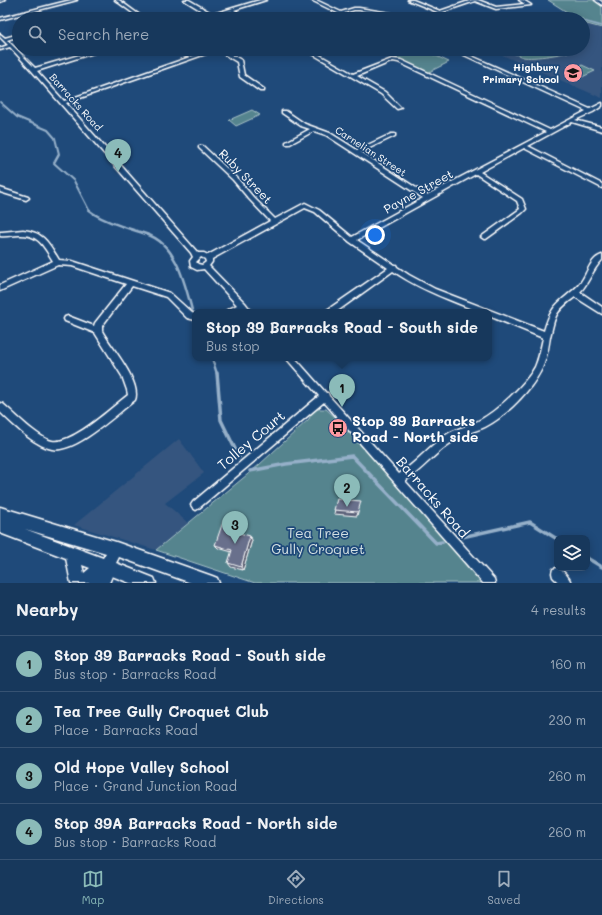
<!DOCTYPE html>
<meta charset="utf-8">
<style>
:root{--surface:#17385c;--page:#244365;--text:#f1f3f6;--muted:#9eacbb;--line:#365272;--accent:#8bbbb9}
body{margin:0;font-family:Mali,sans-serif;background:var(--page);color:var(--text)}
.controls{position:absolute;right:12px;bottom:12px;display:grid;overflow:hidden;border-radius:8px;box-shadow:0 2px 10px #0003}
.controls button{width:36px;height:36px;display:grid;place-items:center;padding:0;border:0;border-bottom:1px solid var(--line);background:var(--surface);color:var(--text);font:20px sans-serif}
.you{position:absolute;left:375px;top:235px;width:14px;height:14px;margin:-10px;border:3px solid #fff;border-radius:50%;background:#1a73e8;box-shadow:0 0 0 6px #1a73e833}
.badge{display:grid;place-items:center;width:26px;height:26px;border-radius:50%;background:var(--accent);color:#111;font-size:13px;font-weight:700}
.pin{position:absolute;translate:-50% -33px;filter:drop-shadow(0 1px 2px #0008)}
.pin::after{content:'';position:absolute;top:21px;width:14px;height:12px;background:inherit;clip-path:polygon(0 0,100% 0,50% 100%)}
.popup{position:absolute;left:192px;top:309px;width:300px;height:52px;box-sizing:border-box;display:grid;place-content:center;border-radius:8px;background:var(--surface);filter:drop-shadow(0 1px 3px #0005);font-size:13px;white-space:nowrap;color:var(--muted)}
.popup b{font-size:15px;color:var(--text)}
.popup::after{content:'';position:absolute;left:50%;top:100%;margin-left:-8px;border:8px solid transparent;border-top-color:var(--surface)}
.list{margin:0;padding:0;list-style:none}
h2{display:flex;justify-content:space-between;align-items:center;height:52px;margin:0;padding:0 16px;font-size:17px}
h2 small{font-size:13px;font-weight:400;color:var(--muted)}
.list li{display:grid;grid-template-columns:26px 1fr auto;gap:12px;align-items:center;box-sizing:border-box;height:56px;padding:0 16px;border-top:1px solid var(--line)}
.list b{display:block;font-size:15px;white-space:nowrap}
.list p{margin:0;font-size:13px;white-space:nowrap;color:var(--muted)}
.list em{font-size:13px;font-style:normal;color:var(--muted)}
.icon{flex:none;width:22px;height:22px;fill:none;stroke:currentColor;stroke-width:2;stroke-linecap:round;stroke-linejoin:round}
.map{position:relative;flex:none;width:602px;height:583px;overflow:hidden}
.search{position:absolute;background:var(--surface);box-shadow:0 2px 10px #0003;left:12px;right:12px;top:12px;height:44px;display:flex;align-items:center;gap:10px;box-sizing:border-box;padding:0 14px;border-radius:22px;color:var(--muted);font-size:15px}
.sheet{height:276px;background:var(--surface)}
nav{display:flex;justify-content:space-around;align-items:center;box-sizing:border-box;height:56px;border-top:1px solid var(--line);background:var(--surface);font-size:11px;color:var(--muted)}
nav a{display:grid;justify-items:center;gap:2px}
nav .on{color:var(--accent)}
.map>svg:first-child{display:block}
.built{fill:#35557f}
.green{fill:#54848e;stroke:#aac2c6}
.lines{fill:none;stroke-linecap:round;stroke-linejoin:round}
.stream-far3{stroke:#96b0c9;stroke-width:1.5}
.stream-far2{stroke:#96b0c9;stroke-width:2}
.stream-far1{stroke:#96b0c9;stroke-width:2.5}
.stream{stroke:#96b0c9;stroke-width:3.5}
.street-casing{stroke:#fff;stroke-width:3}
.secondary-casing{stroke:#fff;stroke-width:3}
.street{fill:#1f4a7a;fill-rule:evenodd}
.secondary{fill:#1f4a7a;fill-rule:evenodd}
.wall{fill:#5a6078;stroke:#fff}
.shaded-wall{fill:#4a4e62;stroke:#fff}
.building{fill:#69708c;stroke:#fff}
.labels{text-anchor:middle;dominant-baseline:central;stroke-width:3.5;stroke-linejoin:round;paint-order:stroke}
.far-poi-label{font-size:10px;font-weight:bold;fill:#fff;stroke:#1f4a7a;text-anchor:end}
.far-street-label{font-size:10px;fill:#fff;stroke:#1f4a7a}
.street-label{font-size:12px;fill:#fff;stroke:#1f4a7a}
.near-poi-label{font-size:14px;font-weight:bold;fill:#fff;stroke:#1f4a7a;text-anchor:start}
.near-street-label{font-size:14px;fill:#fff;stroke:#1f4a7a}
.near-park-label{font-size:14px;fill:#d4e0e3;stroke:#1f4a7a}
</style>
<div class="map">
<svg width="602" height="583" viewBox="0 0 602 583">
<rect width="100%" height="100%" fill="#1f4a7a"/>
<filter id="ink" filterUnits="userSpaceOnUse"><feTurbulence type="fractalNoise" baseFrequency=".025" numOctaves="2"/><feDisplacementMap in="SourceGraphic" scale="8" xChannelSelector="R" yChannelSelector="G"/><feConvolveMatrix kernelMatrix="1 2 1 2 8 2 1 2 1" color-interpolation-filters="sRGB"/></filter>
<g filter="url(#ink)">
<g class="built">
<polygon points="583,22 602,28 602,98 488,49 583,49"/>
<polygon points="179,439 204,473 165,503 188,523 156,550 74,525"/>
</g>
<g class="green">
<polygon points="548,0 597,0 602,4 602,28 583,23 583,19 517,19 570,14"/>
<polygon points="395,49 421,49 449,62 427,73 404,61 399,61 396,58"/>
<path d="M505 49H576C568 54 532 59 523 57 517 55 510 52 505 49Z"/>
<polygon points="582,65 595,71 580,78 567,72"/>
<polygon points="252,110 260,115 236,126 229,120"/>
<polygon points="317,409 326,409 336,418 409,498 481,583 255,583 156,550 259,465 309,419 312,412"/>
</g>
<g class="lines">
<g class="stream-far3">
<polyline points="557,19 575,19"/>
<polyline points="583,21 602,26"/>
</g>
<polyline class="stream-far2" points="0,102 17,117 48,130 55,138 59,154 54,163 74,181 89,210 96,215"/>
<g class="stream-far1">
<path d="M94 214C110 224 128 228 146 234 180 245 186 291 195 321"/>
<polyline points="212,358 217,374"/>
</g>
<g class="stream">
<polyline points="217,373 221,420 239,457"/>
<polyline points="250,471 286,464 352,456 436,543 442,542"/>
<polyline points="462,537 530,522 557,539"/>
<polyline points="587,558 602,567"/>
</g>
<g class="street-casing">
<g id="street">
<polygon points="0,0 5,0 0,2"/>
<polygon points="71,0 77,0 0,20 0,18"/>
<polygon points="115,0 119,0 145,19 141,19"/>
<polygon points="184,0 189,0 213,14 260,0 266,0 234,10 249,19 244,19 231,11 206,19 200,19 210,16"/>
<polygon points="311,0 316,0 341,12 354,8 359,8 408,16 406,17 359,10 354,10 344,13 355,19 350,19"/>
<polygon points="408,0 413,0 440,11 472,0 478,0 496,7 525,4 519,0 523,0 531,5 496,9 475,1 440,13"/>
<polygon points="595,0 599,0 602,2 602,5"/>
<path d="M0 34 5 38 19 34V36L7 40 35 68 100 49H106L37 71 64 101 213 49H222L241 60 244 75 264 89V91H260L240 77 237 62 217 50 66 103 198 253H204L208 255 270 221 249 199 233 180 199 148V146H203L237 178 253 197 275 219 305 203 319 210 352 237 423 198 326 135 314 131 290 144H286V142L310 129 301 126 282 113V111H286L305 124 330 133 357 150 391 134H395V136L361 152 427 195 546 132 398 62 393 61 357 76 385 92 401 108 397 109 381 94 304 49H309L353 74 392 59 401 60 550 130 586 111 451 49H456L590 109 602 103V106L593 112 575 120 602 127V131L572 122 528 146 602 184V188L524 148 480 172 522 199 526 209 522 213 486 239H484L481 237 520 209 517 201 476 174 357 240 394 265H396L397 267 409 275 435 289 544 331C546 324 548 317 552 311 559 299 573 293 581 282 588 272 590 259 602 255V260C592 270 589 283 580 292L602 307V314L575 297C568 302 560 308 556 316 553 322 552 330 550 337 548 352 545 366 536 379 525 396 503 418 485 427 474 432 462 434 452 442 435 453 422 470 405 481L494 579 495 583H483L324 402 199 508 196 510 193 508 191 505 193 502 319 396 286 358H295L326 393H328L329 396 399 474C416 463 429 446 446 435 457 428 469 426 480 420 497 411 526 384 535 367 539 358 541 347 543 338L489 316V312C477 312 467 307 457 303 434 294 413 285 393 271L336 312H326L327 310 388 268 350 242 315 212 305 208 212 259V262L209 266 245 303 252 312H244L241 309 236 312H226L227 310 237 305 204 269 197 270 191 267 190 261 193 257 191 253 32 71 10 47 0 50V48L8 45 0 37ZM201 257 205 259 206 262 202 265 198 264 196 262Z"/>
<polygon points="0,188 28,197 29,198 26,200 0,192"/>
<path d="M23 230C44 232 49 244 59 260L72 261 170 293 192 313 195 314V320L187 318 166 297 132 286 102 326V331C110 346 142 382 135 400 118 413 75 454 52 449 33 445 14 425 0 412V403L3 404C15 414 38 438 52 441 72 445 112 407 128 395L127 390 122 376 95 333 65 321 64 319 65 317 68 316 94 326 95 323 126 284 72 266 58 265 0 291V285L53 261C44 247 39 234 19 235 13 235 6 237 0 236V232H2Z"/>
<path d="M557 568C563 570 569 577 571 583H559L553 577 552 573 553 569Z"/>
</g>
</g>
<g class="secondary-casing">
<path id="secondary" d="M0 507 116 542 212 576 217 578 219 583H191L119 557 116 563 154 578 156 583H130L112 576 109 583H71L66 558 0 533ZM25 529 106 553 103 558ZM82 565 90 568 84 573Z"/>
</g>
<use href="#street" class="street"/>
<use href="#secondary" class="secondary"/>
</g>
<g class="wall">
<polygon points="337,499 358,512 357,516 334,514"/>
<polygon points="234,525 233,531 252,540 243,570 231,567 228,563 232,552 218,548 215,545"/>
</g>
<g class="shaded-wall">
<polygon points="232,521 234,525 232,534 229,530"/>
<polygon points="250,536 252,540 243,570 241,567"/>
</g>
<g class="building">
<polygon points="337,499 361,501 358,512 334,510"/>
<polygon points="224,519 232,521 229,530 250,536 241,567 228,563 232,550 215,545"/>
</g>
</g>
<defs>
<g id="school-disc" transform="scale(1)"><circle r="9.5" fill="#ff9aa2" stroke="#1f4a7a"/><path d="M0-5L7-2L0 1L-7-2ZM-4 1L0 2.5L4 1V4Q0 6-4 4Z" fill="#111"/></g>
<g id="bus-disc" transform="scale(1)"><circle r="9.5" fill="#ff9aa2" stroke="#1f4a7a"/><path d="M-5-6H5V4H4V6H2V4H-2V6H-4V4H-5ZM-3.5-4V0h7V-4ZM-3.5 1.2v1.5H-2V1.2ZM2 1.2v1.5H3.5V1.2Z" fill="#111"/></g>
</defs>
<g fill-rule="evenodd">
<use href="#school-disc" x="573" y="73"/>
<use href="#bus-disc" x="338" y="428"/>
</g>
<g class="labels">
<g class="far-poi-label">
<text x="559" y="67">Highbury<tspan x="559" dy="12">Primary School</tspan></text>
</g>
<g class="far-street-label">
<text transform="translate(76 102) rotate(48)">Barracks Road</text>
<text transform="translate(371 151) rotate(33)">Carnelian Street</text>
</g>
<g class="street-label">
<text transform="translate(246 176) rotate(46)">Ruby Street</text>
<text transform="translate(418 191) rotate(-29)">Payne Street</text>
</g>
<g class="near-poi-label">
<text x="352" y="420">Stop 39 Barracks<tspan x="352" dy="16">Road - North side</tspan></text>
</g>
<g class="near-street-label">
<text transform="translate(251 440) rotate(-40)">Tolley Court</text>
<text transform="translate(433 497) rotate(49)">Barracks Road</text>
</g>
<g class="near-park-label">
<text x="318" y="532">Tea Tree<tspan x="318" dy="16">Gully Croquet</tspan></text>
</g>
</g>
</svg>
<div class="controls">
<button><svg class="icon" aria-label="layers" viewBox="0 0 24 24"><path d="M12 4l9 5-9 5-9-5zM3 14l9 5 9-5"/></svg></button>
</div>
<div class="you"></div>
<div class="pin badge" style="left:342px;top:407px">1</div>
<div class="popup"><b>Stop 39 Barracks Road - South side</b>Bus stop</div>
<div class="pin badge" style="left:347px;top:507px">2</div>
<div class="pin badge" style="left:235px;top:544px">3</div>
<div class="pin badge" style="left:118px;top:172px">4</div>
<div class="search"><svg class="icon" aria-label="search" viewBox="0 0 24 24"><circle cx="10" cy="10" r="6"/><path d="M15 15l6 6"/></svg>Search here</div>
</div>
<section class="sheet">
<h2>Nearby<small>4 results</small></h2>
<ul class="list">
<li><span class="badge">1</span><div><b>Stop 39 Barracks Road - South side</b><p>Bus stop · Barracks Road</p></div><em>160 m</em></li>
<li><span class="badge">2</span><div><b>Tea Tree Gully Croquet Club</b><p>Place · Barracks Road</p></div><em>230 m</em></li>
<li><span class="badge">3</span><div><b>Old Hope Valley School</b><p>Place · Grand Junction Road</p></div><em>260 m</em></li>
<li><span class="badge">4</span><div><b>Stop 39A Barracks Road - North side</b><p>Bus stop · Barracks Road</p></div><em>260 m</em></li>
</ul>
</section>
<nav>
<a class="on"><svg class="icon" aria-label="map" viewBox="0 0 24 24"><path d="M3 6l6-2 6 2 6-2v14l-6 2-6-2-6 2zM9 4v14M15 6v14"/></svg>Map</a>
<a><svg class="icon" aria-label="directions" viewBox="0 0 24 24"><path d="M12 3l9 9-9 9-9-9zM9 14v-3h6M13 9l2 2-2 2"/></svg>Directions</a>
<a><svg class="icon" aria-label="saved" viewBox="0 0 24 24"><path d="M7 4h10v16l-5-4-5 4z"/></svg>Saved</a>
</nav>
